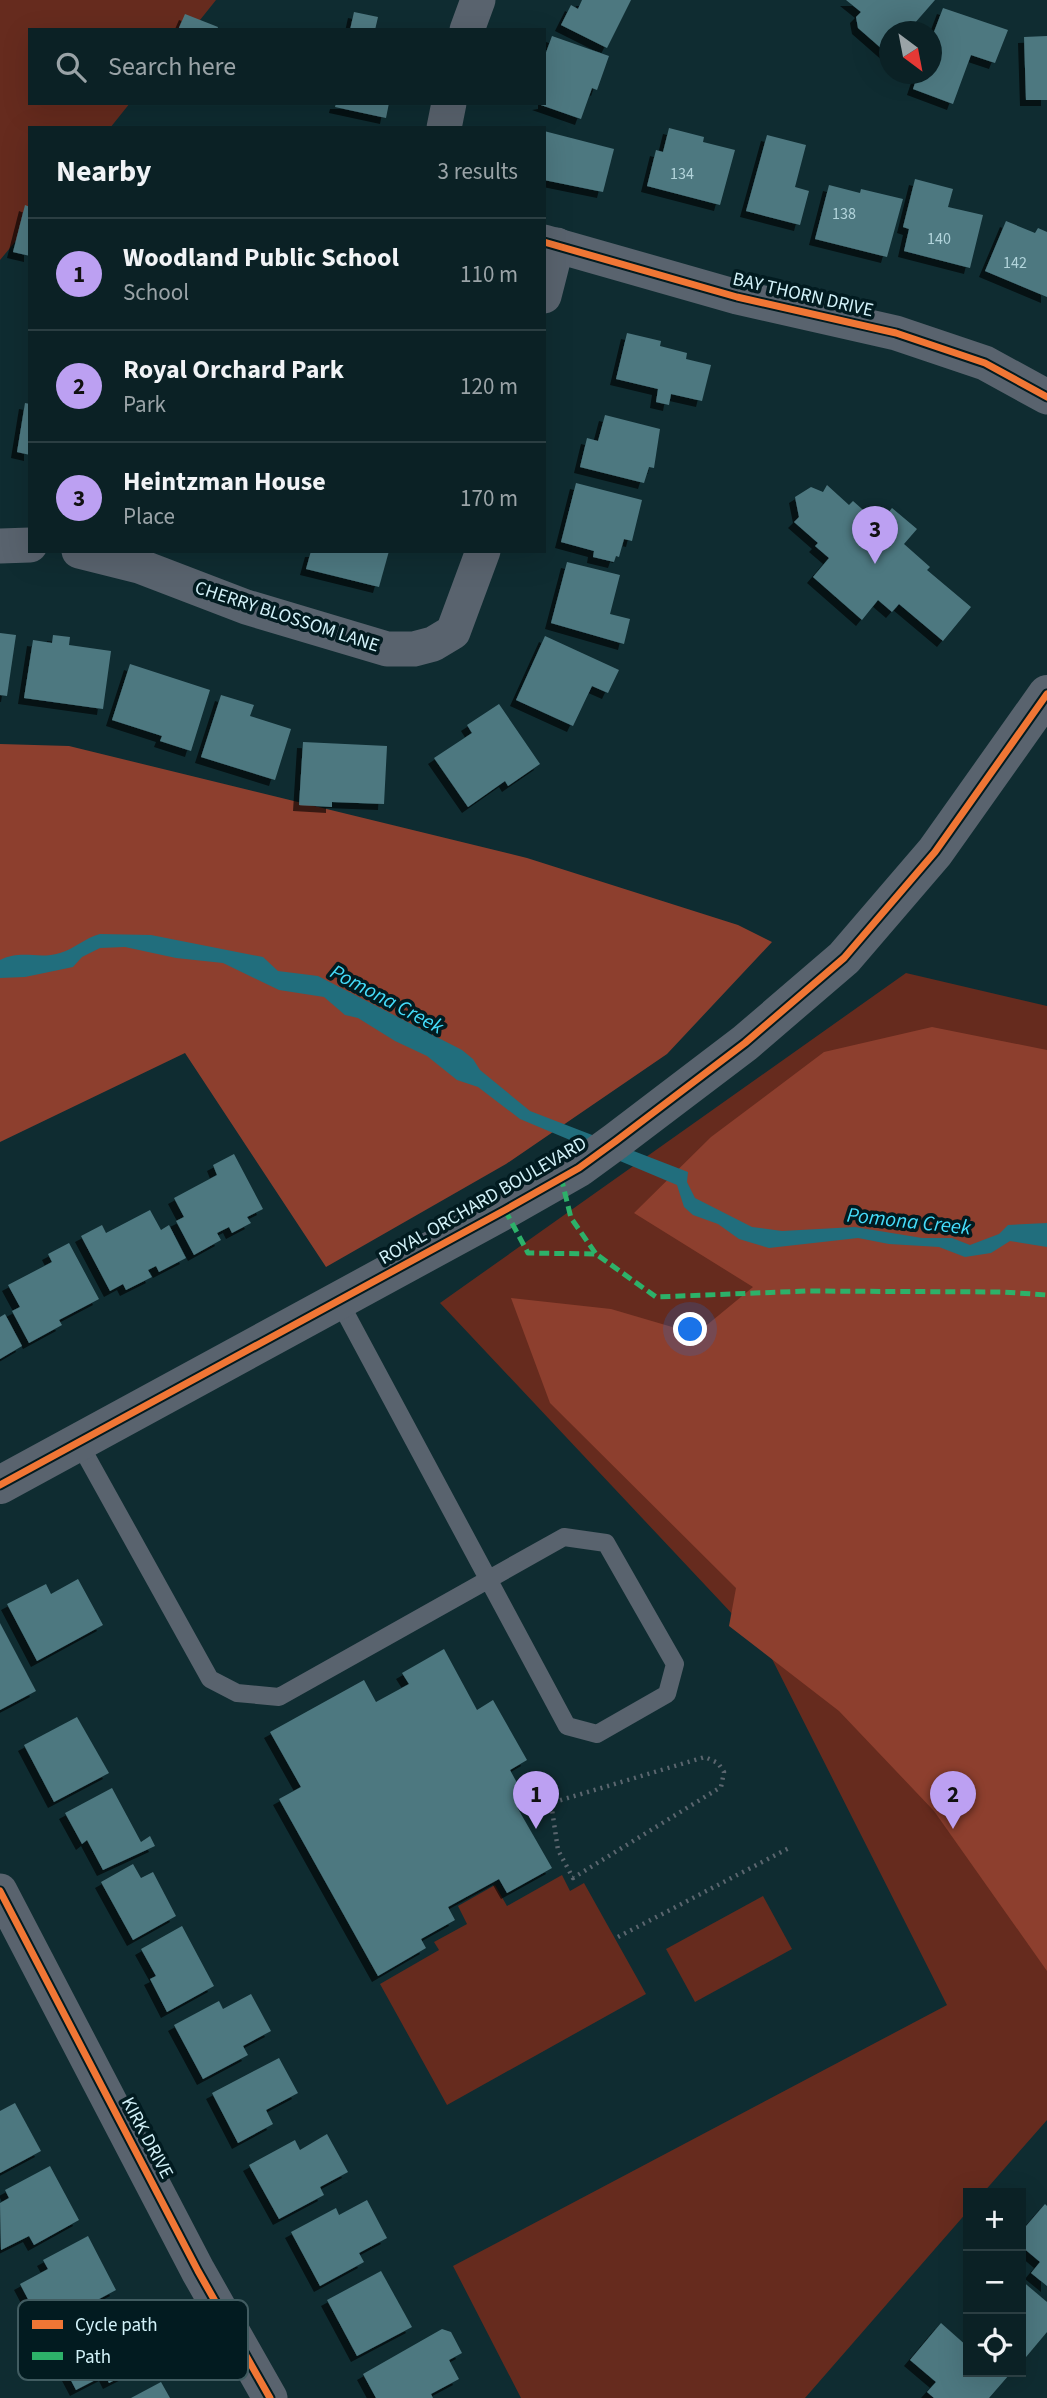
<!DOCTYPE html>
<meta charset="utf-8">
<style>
:root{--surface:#0b2125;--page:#192e32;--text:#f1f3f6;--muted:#9aa3a7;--line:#2b3e42;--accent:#bca0f2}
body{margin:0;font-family:"Source Sans 3",sans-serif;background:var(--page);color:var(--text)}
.controls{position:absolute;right:21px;bottom:21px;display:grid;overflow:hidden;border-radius:0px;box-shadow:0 7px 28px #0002}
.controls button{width:63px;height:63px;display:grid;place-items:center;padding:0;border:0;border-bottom:2px solid var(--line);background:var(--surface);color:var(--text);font:35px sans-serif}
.compass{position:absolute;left:879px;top:21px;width:63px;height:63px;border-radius:50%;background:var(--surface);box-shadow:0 7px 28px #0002;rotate:148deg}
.you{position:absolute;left:691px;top:1330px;width:24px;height:24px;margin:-18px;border:5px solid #fff;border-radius:50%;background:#1a73e8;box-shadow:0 0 0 10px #1a73e833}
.badge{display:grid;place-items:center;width:46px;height:46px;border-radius:50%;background:var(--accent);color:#111;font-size:23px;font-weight:700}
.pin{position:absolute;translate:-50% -58px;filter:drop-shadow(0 2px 4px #0008)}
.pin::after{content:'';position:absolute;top:37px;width:24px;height:21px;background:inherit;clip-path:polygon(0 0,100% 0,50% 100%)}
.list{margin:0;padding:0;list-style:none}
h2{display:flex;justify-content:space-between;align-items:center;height:91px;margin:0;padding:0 28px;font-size:30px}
h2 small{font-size:23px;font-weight:400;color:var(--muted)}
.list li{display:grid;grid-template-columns:46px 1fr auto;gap:21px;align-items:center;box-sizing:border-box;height:112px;padding:0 28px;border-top:2px solid var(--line)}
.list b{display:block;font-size:26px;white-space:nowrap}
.list p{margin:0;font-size:23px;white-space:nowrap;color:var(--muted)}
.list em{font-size:23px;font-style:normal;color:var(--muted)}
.icon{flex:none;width:38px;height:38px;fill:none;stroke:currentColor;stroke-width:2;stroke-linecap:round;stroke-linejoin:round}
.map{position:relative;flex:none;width:1047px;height:2398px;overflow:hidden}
.search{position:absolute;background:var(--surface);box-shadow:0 7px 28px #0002;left:28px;top:28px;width:518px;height:77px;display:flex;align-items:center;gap:18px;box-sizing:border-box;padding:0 24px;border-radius:0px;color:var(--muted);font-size:26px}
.panel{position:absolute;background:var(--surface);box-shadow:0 7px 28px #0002;left:28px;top:126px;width:518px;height:427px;border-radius:0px}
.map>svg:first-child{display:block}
.green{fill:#662b1e}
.forest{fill:#8d3f2e}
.water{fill:#216e7d}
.building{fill:#4e7880;filter:url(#shadow)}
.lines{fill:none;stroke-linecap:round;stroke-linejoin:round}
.path{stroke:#5b666f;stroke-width:4.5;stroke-dasharray:2 5;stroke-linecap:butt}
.service{stroke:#59636e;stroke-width:18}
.minor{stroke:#59636e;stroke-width:35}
.tertiary{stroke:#59636e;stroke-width:38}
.quiet{stroke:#2db169;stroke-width:5;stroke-dasharray:10 5;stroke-linecap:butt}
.cycleway-casing{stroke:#021b20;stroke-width:11}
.cycleway{stroke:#f07635;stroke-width:7}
.labels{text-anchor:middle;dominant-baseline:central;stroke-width:7;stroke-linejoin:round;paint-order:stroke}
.number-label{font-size:16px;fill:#b2d4db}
.street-label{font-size:19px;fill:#d3f2f9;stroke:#021b20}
.water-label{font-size:21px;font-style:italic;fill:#45dcfa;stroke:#021b20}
.key{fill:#021b20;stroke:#415c61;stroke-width:2}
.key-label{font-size:19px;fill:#d3f2f9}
</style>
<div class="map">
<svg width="1047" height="2398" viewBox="0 0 1047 2398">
<defs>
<filter id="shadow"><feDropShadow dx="-6" dy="6" stdDeviation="0" flood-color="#0009"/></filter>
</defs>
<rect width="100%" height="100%" fill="#0f2c31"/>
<g class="green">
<polygon points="0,0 216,0 192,30 30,30 30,103 130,103 110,128 30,128 30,224 0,260"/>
<polygon points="906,973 1047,1006 1047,2120 983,2193 968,2193 968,2211 805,2398 521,2398 453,2266 947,2005 769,1653 440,1303"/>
<polygon points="562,1875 570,1891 584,1883 646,1994 447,2105 380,1984 439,1950 434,1942 467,1924 458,1906 495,1885 507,1906"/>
<polygon points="763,1896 792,1949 695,2002 666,1949"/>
</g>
<g class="forest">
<polygon points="0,744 69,746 527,858 738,925 772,942 667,1054 506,1164 326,1267 185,1053 0,1142"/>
<polygon points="932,1027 1047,1050 1047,1971 934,1811 839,1711 729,1626 736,1588 550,1403 511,1298 611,1309 696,1334 753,1287 634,1213 711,1137 824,1052"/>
</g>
<path class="water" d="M100 934 151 935 263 957 278 971 318 976 462 1050 473 1059 480 1070 530 1111 688 1172 687 1182 695 1198 752 1227 782 1231 855 1227 922 1238H952L970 1245 999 1234 1008 1225 1047 1223V1247L1010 1241 991 1253 965 1257 939 1247 889 1244 858 1238 769 1248 739 1239 718 1224 693 1215 684 1207 677 1185 520 1119 478 1087 457 1080 427 1056 395 1041 358 1018 345 1015 324 997 279 990 223 963 176 958 125 947 100 948 82 957 73 967 25 977 0 978V960C23 949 37 960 60 953 74 949 85 938 100 934Z"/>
<g class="building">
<polygon points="582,0 631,0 607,48 561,25 571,5 578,9"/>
<polygon points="846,0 935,0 907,32 890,32 890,56 858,28 856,17 861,12"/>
<polygon points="943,8 1008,30 995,63 971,55 953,104 913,89 918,74 932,74 932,37"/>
<polygon points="354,12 378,17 375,30 350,30"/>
<polygon points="185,14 218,27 217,30 178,30"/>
<polygon points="552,36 609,56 597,90 592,88 581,119 538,104 544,103 544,58"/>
<polygon points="1047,36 1047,100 1026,100 1024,37"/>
<polygon points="336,103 389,103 386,118 335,107"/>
<polygon points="669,128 704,137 703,142 735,150 720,205 647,186 656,150 663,152"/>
<polygon points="544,131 614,149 603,192 544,180"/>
<polygon points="767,135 806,145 795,187 809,191 800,225 746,211"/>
<polygon points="915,179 953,189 948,207 983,215 970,268 904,251 909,229 903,227"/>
<polygon points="829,185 860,193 861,189 903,199 887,257 815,239"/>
<polygon points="25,205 30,207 30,256 13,252"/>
<polygon points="1006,221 1035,233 1038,228 1047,232 1047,297 985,271"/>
<polygon points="627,333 661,341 660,346 687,353 686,359 711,365 702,401 671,394 669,405 656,402 658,389 616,379"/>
<polygon points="25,403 30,404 30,455 17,452"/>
<polygon points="605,415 660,429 654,468 649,467 644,483 580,467 587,438 598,441"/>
<polygon points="576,483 642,500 632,541 624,539 619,557 616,556 614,562 593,557 594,551 561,542"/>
<polygon points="827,485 849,505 853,501 879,524 892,508 917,529 904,544 930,567 927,570 971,607 943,641 899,604 892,612 878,600 862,620 813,577 829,558 815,546 818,543 794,522 799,517 795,497 811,487 823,492"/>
<polygon points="311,551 389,551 379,587 306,569"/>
<polygon points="567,562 620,575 610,614 630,619 624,644 551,623"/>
<polygon points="0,633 16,635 7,696 0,695"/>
<polygon points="53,635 70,637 69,645 111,651 103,709 24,698 33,640 52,643"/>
<polygon points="545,636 619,670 608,693 592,686 573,726 516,700"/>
<polygon points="130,664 210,690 191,751 160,741 162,736 112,720"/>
<polygon points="221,695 254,705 250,716 291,729 275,780 201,757"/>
<polygon points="499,704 540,764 508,786 505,781 468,807 434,758 472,733 467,725"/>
<polygon points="303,742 387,746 384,804 332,802 332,807 299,805"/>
<polygon points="234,1154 263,1209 247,1217 251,1223 232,1233 229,1227 217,1233 221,1240 194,1255 176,1221 184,1217 174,1198 217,1175 213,1165"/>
<polygon points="150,1210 161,1230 169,1225 186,1258 159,1272 156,1266 148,1270 152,1277 126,1290 123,1284 110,1291 81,1236 102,1225 106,1233"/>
<polygon points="69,1243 99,1299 59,1320 62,1325 29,1343 12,1311 20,1307 8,1285 52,1262 48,1254"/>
<polygon points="5,1314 22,1346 0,1359 0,1317"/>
<polygon points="78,1579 103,1625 37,1661 7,1604 46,1584 51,1594"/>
<polygon points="0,1623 36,1691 0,1710"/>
<polygon points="444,1649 477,1710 493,1700 527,1760 510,1770 527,1801 517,1807 552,1868 507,1893 499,1879 448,1907 455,1920 421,1939 426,1948 378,1976 279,1799 301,1787 270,1732 364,1680 376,1702 409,1684 402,1673"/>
<polygon points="77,1717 109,1773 54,1802 24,1745"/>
<polygon points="112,1788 141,1842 150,1836 155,1846 103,1870 87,1840 82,1844 65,1813"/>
<polygon points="133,1864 141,1878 153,1872 176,1916 133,1940 101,1882"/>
<polygon points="182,1926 214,1986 167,2012 150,1979 156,1976 141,1949"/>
<polygon points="251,1994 271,2031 243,2046 248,2055 203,2079 174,2025 219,2001 223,2009"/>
<polygon points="279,2058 298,2093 266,2110 273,2124 238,2143 212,2093"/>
<polygon points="15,2103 41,2151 0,2173 0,2111"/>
<polygon points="327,2134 348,2172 320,2187 324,2195 279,2219 249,2165 295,2140 300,2150"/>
<polygon points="50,2166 79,2220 34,2245 29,2236 1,2250 0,2203 9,2198 5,2190"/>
<polygon points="367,2200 387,2238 359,2253 364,2262 320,2286 291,2232 336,2208 339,2215"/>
<polygon points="1045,2204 1047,2206 1047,2286 1031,2273 1040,2262 1021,2246 1021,2232"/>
<polygon points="88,2236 116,2290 71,2314 67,2307 40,2322 20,2284 48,2269 43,2260"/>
<polygon points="381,2271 412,2327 357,2356 327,2300"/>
<polygon points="1021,2280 1047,2302 1047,2332 1021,2363"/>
<polygon points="125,2305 154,2360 109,2383 105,2375 76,2390 56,2352 84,2337 80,2329"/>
<polygon points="941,2323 968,2347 968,2372 1006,2372 1009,2375 989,2398 934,2398 927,2392 936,2382 910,2360"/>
<polygon points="442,2329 451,2332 462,2353 449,2360 459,2379 431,2394 433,2398 376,2398 363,2374"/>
<polygon points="161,2382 170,2398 131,2398"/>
</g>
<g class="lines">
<g class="path">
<polyline points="540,1806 551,1803 705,1757 718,1763 724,1772 721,1787 573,1878 558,1850 551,1803"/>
<polyline points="618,1937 791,1847"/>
</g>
<polyline class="service" points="79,1443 210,1679 237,1693 279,1697 564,1537 606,1543 675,1664 667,1694 597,1734 567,1726 339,1301"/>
<g class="minor">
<polyline points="467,30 478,0"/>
<polyline points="444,128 449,103"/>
<polyline points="544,242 737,297 896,333 985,363 1047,397"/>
<polyline points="544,296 557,245"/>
<polyline points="0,546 30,545"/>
<polyline points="79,551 139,566 246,607 387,649 414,649 433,644 453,632 483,551"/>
<polyline points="0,1891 198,2271 270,2398"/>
</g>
<polyline class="tertiary" points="0,1485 505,1210 579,1168 616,1141 745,1043 844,958 935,852 1047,694"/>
<g class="quiet">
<polyline points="561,1177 571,1218 596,1254"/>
<polyline points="505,1210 528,1253 596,1254 656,1297 806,1291 1003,1292 1047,1295"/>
</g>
<g class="cycleway-casing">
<g id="cycleway">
<polyline points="544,242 737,297 896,333 985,363 1047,397"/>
<polyline points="0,1485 505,1210 579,1168 616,1141 745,1043 844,958 935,852 1047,694"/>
<polyline points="0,1891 198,2271 270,2398"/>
</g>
</g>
<use href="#cycleway" class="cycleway"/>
</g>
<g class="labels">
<g class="number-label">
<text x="682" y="174">134</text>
<text x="844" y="214">138</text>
<text x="939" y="239">140</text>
<text x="1015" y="263">142</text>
</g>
<g class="street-label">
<text transform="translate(803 295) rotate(13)">BAY THORN DRIVE</text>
<text transform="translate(287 617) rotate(18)">CHERRY BLOSSOM LANE</text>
<text transform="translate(483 1201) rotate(-30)">ROYAL ORCHARD BOULEVARD</text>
<text transform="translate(147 2138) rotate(62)">KIRK DRIVE</text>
</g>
<g class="water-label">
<text transform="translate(387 999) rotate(28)">Pomona Creek</text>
<text transform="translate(909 1221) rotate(6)">Pomona Creek</text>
</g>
</g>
<rect x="18" y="2300" width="230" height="80" rx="10" class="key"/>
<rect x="32" y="2320" width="31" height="9" fill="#f07635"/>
<rect x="32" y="2352" width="31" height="8" fill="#2db169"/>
<g class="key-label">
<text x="75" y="2331">Cycle path</text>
<text x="75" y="2363">Path</text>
</g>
</svg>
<div class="controls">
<button>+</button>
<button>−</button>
<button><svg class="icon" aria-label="locate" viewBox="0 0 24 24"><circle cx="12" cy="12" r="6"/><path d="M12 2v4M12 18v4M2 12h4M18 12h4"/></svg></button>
</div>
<svg class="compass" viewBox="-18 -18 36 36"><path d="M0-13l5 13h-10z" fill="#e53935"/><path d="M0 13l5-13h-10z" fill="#9aa3a7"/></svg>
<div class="you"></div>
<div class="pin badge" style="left:536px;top:1829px">1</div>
<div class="pin badge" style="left:953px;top:1829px">2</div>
<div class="pin badge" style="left:875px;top:564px">3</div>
<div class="search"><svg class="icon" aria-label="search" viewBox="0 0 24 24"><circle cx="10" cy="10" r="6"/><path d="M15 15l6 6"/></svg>Search here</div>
<section class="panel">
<h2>Nearby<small>3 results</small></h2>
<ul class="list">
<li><span class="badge">1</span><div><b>Woodland Public School</b><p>School</p></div><em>110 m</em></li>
<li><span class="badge">2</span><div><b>Royal Orchard Park</b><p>Park</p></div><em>120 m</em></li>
<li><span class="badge">3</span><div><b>Heintzman House</b><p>Place</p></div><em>170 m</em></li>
</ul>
</section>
</div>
